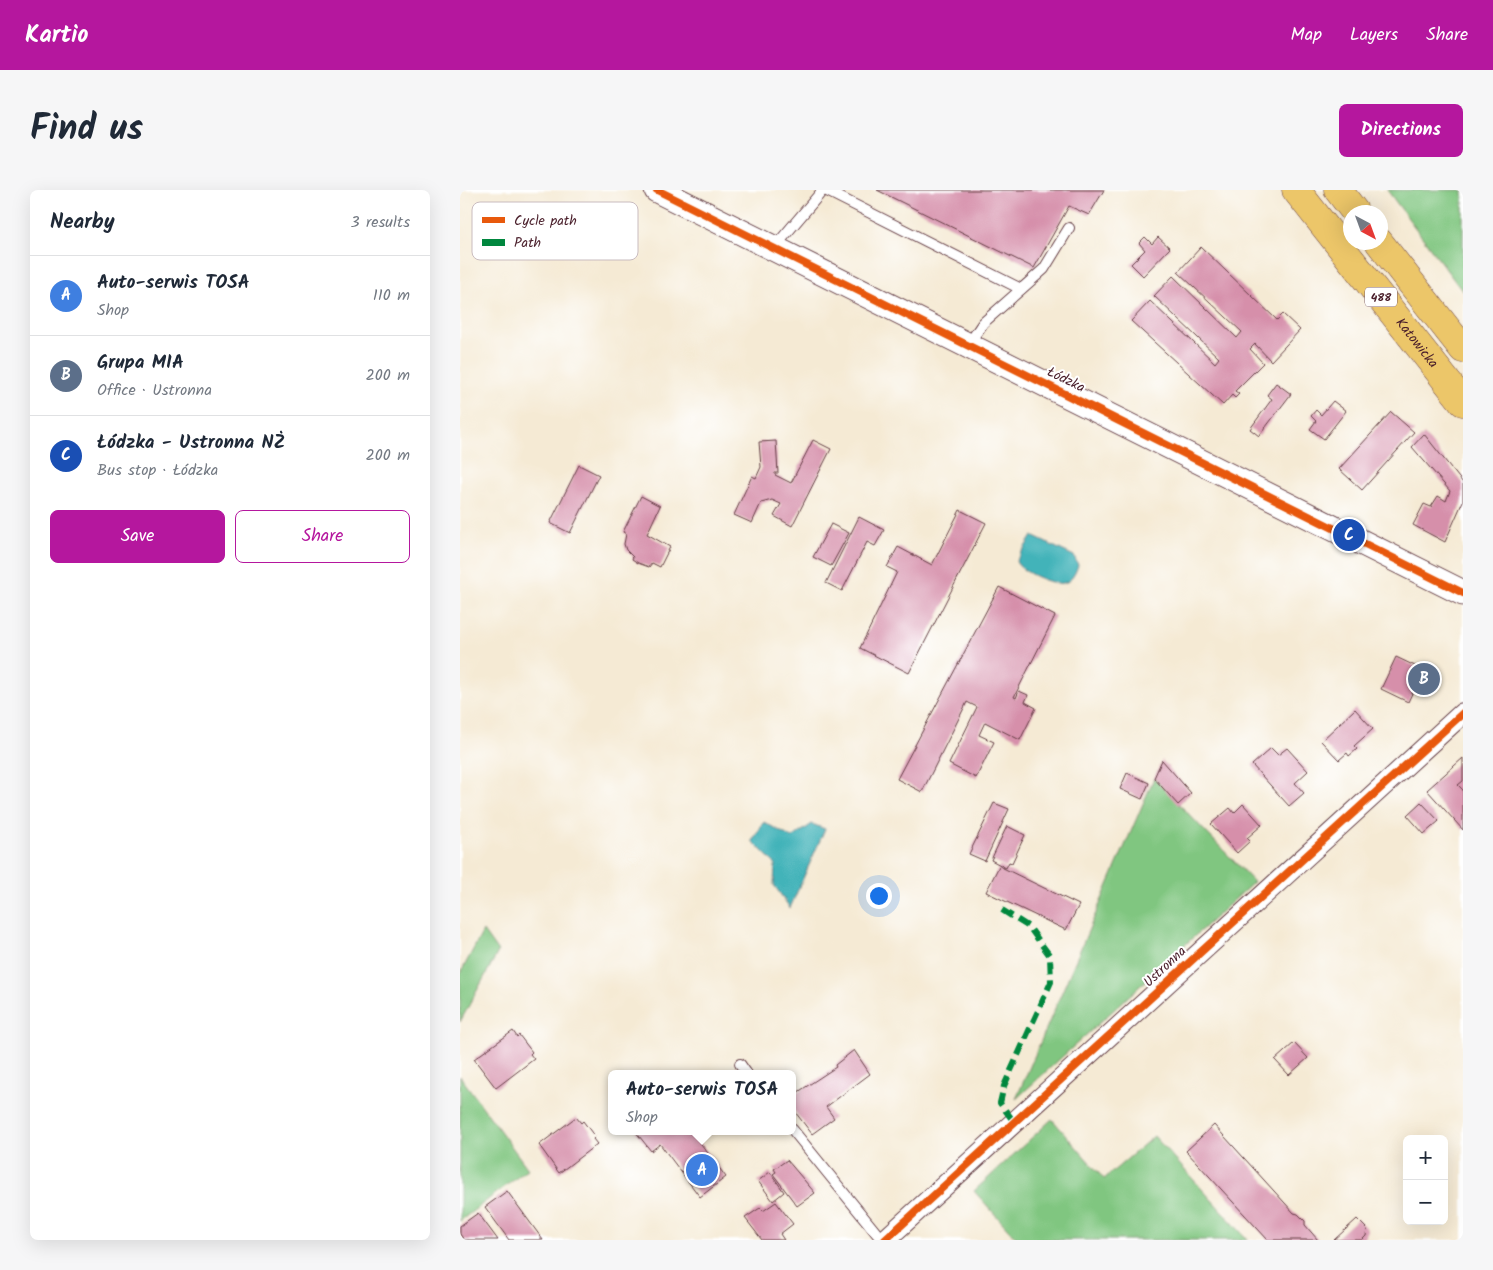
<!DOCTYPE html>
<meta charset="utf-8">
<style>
:root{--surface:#fff;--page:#f6f6f7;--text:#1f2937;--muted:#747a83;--line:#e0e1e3;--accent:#b5179e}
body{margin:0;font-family:Kalam,sans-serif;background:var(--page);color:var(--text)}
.controls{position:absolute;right:15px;bottom:15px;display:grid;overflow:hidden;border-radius:8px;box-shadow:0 5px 20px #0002}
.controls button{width:45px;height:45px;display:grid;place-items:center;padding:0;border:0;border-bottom:1px solid var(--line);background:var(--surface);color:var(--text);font:25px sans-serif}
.compass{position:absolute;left:883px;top:15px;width:45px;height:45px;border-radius:50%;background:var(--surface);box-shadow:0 5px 20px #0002;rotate:139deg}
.you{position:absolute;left:418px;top:705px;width:18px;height:18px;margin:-12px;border:4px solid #fff;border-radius:50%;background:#1a73e8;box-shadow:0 0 0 8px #1a73e833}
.badge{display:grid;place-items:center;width:32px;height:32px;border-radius:50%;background:var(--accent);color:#fff;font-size:16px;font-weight:700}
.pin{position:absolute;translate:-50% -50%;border:2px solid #fff;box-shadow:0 1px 5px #0006}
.popup{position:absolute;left:148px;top:880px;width:188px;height:65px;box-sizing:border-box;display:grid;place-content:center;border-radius:8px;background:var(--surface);filter:drop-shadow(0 1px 4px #0005);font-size:16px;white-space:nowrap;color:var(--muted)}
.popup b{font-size:19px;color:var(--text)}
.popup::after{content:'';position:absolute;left:50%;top:100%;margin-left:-10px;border:10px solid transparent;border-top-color:var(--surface)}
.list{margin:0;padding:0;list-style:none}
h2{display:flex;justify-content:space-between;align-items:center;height:65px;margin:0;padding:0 20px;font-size:21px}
h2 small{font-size:16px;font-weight:400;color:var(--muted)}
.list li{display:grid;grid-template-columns:32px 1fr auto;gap:15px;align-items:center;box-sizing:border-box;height:80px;padding:0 20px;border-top:1px solid var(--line)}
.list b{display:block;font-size:19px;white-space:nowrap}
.list p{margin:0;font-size:16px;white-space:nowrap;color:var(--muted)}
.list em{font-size:16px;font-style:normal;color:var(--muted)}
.actions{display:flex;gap:10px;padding:15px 20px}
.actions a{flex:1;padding:11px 0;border:1px solid var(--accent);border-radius:8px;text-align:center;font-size:18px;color:var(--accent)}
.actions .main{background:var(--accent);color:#fff}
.map{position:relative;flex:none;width:1003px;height:1050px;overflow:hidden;border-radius:8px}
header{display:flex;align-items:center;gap:30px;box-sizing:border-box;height:70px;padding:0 25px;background:var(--accent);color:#fff}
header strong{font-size:24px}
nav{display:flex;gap:28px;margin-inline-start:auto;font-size:18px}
.intro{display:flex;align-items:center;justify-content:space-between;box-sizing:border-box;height:120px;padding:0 30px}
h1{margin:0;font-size:35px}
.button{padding:12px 22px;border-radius:8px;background:var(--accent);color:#fff;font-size:18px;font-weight:700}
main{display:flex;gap:30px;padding:0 30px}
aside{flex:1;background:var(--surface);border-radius:8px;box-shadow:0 5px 20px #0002}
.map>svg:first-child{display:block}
.green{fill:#80c680;stroke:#657256}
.water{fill:#43b3b9;stroke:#466972}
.building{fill:#d68faa}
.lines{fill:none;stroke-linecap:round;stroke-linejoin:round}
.service-casing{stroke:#643d44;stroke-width:12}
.minor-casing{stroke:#643d44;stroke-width:22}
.tertiary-casing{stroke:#643d44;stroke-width:27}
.primary-casing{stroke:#643d44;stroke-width:29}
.service{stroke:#fff;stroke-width:10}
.minor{stroke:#fff;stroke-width:20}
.tertiary{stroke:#fff;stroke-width:25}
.primary{stroke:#ecc669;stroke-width:28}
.quiet{stroke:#00873e;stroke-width:6;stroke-dasharray:12 6;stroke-linecap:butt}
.cycleway-casing{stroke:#fff;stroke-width:11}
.cycleway{stroke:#e8590c;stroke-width:8}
.labels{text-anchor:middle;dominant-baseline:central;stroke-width:4;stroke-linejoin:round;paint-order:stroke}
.shield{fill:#fff;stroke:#80626b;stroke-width:1}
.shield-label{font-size:12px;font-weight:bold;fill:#4a1f2b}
.street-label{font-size:14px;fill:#4a1f2b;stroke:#fff}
.key{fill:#fff;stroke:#c9bcbf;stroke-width:1}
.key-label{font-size:14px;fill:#4a1f2b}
</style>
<header>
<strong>Kartio</strong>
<nav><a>Map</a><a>Layers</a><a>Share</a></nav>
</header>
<div class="intro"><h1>Find us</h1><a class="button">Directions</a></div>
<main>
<aside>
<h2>Nearby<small>3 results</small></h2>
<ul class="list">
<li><span class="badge" style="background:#3f7fe0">A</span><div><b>Auto-serwis TOSA</b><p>Shop</p></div><em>110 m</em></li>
<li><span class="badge" style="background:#5c6f8a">B</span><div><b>Grupa MIA</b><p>Office · Ustronna</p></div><em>200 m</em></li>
<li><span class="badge" style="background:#1a4fb4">C</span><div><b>Łódzka - Ustronna NŻ</b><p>Bus stop · Łódzka</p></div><em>200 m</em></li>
</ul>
<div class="actions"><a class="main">Save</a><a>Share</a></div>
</aside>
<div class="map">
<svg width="1003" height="1050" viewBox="0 0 1003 1050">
<rect width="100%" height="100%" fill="#fff"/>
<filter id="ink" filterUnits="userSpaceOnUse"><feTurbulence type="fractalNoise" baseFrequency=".02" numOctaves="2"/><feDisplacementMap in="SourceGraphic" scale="10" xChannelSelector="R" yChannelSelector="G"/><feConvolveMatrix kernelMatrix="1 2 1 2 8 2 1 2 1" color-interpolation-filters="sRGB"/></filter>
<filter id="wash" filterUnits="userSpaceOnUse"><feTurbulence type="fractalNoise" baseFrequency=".0096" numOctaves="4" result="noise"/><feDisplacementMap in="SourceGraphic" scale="20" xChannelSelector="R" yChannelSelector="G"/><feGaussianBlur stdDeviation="1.12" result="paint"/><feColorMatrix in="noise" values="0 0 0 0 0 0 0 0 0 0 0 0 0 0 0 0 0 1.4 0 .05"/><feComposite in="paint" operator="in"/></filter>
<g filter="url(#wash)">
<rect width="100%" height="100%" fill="#f5ead4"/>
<g class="green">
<polygon points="927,0 1003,0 1003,102"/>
<polygon points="694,588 794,692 556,909"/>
<polygon points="23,741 38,762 0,832 0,784"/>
<polygon points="0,886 68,979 0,1031"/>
<polygon points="592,929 644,989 694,946 788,1050 558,1050 514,1001"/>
</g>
<g class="water">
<path d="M572 346 614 366 618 375C616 382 612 391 604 393 594 396 558 381 556 371Z"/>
<polygon points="304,632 332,648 352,634 365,639 330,718 314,695 315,674 292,651"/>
</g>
<g id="blocks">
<g class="building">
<polygon points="417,0 644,0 629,25 609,16 574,78"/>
<polygon points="685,47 692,54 698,47 710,58 683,86 671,74 685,60 679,53"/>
<polygon points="741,57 817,130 823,124 840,140 811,171 795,154 790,159 803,173 775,201 779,204 775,208 772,205 763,215 671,131 690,111 755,173 759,168 694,106 713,86 777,148 782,142 718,82"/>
<polygon points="816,193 831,204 799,246 790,239 812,209 807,205"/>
<polygon points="873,211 886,221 864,249 850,239 856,231 851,226 856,220 861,225"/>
<polygon points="931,222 954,242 902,300 879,279"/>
<polygon points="964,244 1003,293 1003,311 985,352 953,335 964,314 971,317 978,306 986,311 990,301 952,257"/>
<polygon points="353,250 371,259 332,336 314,326 321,314 312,310 301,313 292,333 274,325 292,286 296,288 301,277 299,252 316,251 318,283 315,283 315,285 331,293"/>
<polygon points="119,275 139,285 110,343 90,333"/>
<polygon points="181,306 200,316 187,344 210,357 200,377 192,373 189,377 178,373 172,369 173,367 166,360 164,354 166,344 163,342"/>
<polygon points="500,320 526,333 449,483 400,458 437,382 427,377 438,357 472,375"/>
<polygon points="399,327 424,340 415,356 407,352 382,401 366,393"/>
<polygon points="371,334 389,343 371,376 353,367"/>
<polygon points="539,397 595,426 554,507 556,508 559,501 568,505 565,512 576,518 560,550 525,532 519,545 534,552 516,588 489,574 517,517 507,512 462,602 437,589"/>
<polygon points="936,467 974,485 967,503 955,497 948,512 921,499"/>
<polygon points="895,519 913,539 894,556 897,559 889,566 887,563 879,570 861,551"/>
<polygon points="811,558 818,565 827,558 848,581 835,593 844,603 829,616 792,575"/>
<polygon points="1003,568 1003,591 998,595 1003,600 1003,640 967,600"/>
<polygon points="702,570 731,603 718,615 694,588"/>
<polygon points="667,583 689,593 682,609 660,599"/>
<polygon points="961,612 979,631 964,644 947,625"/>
<polygon points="534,613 549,619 525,671 509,664"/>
<polygon points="783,614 802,635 787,648 790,651 777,663 751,634 770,618 774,623"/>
<polygon points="547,636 565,645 552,673 549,672 546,678 531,670"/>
<polygon points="539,676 619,715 606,740 526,702"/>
<polygon points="53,841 57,847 59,845 72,862 70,864 74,869 36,898 14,869"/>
<polygon points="834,853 848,868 829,885 815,870"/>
<polygon points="394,860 410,884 366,917 374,928 352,944 332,918 332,906 376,877 375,875"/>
<polygon points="116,927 121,933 123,931 135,947 133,949 137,954 99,983 79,955"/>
<polygon points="754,935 834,1023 838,1024 845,1031 845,1035 858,1050 808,1050 726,961"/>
<polygon points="175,941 244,941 246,944 238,950 266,987 240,1007 200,954 191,961"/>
<polygon points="327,970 355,1003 337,1016 313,984 316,982 314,979"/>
<polygon points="310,982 324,1002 313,1011 298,991"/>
<polygon points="47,1001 83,1050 49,1050 25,1017"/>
<polygon points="316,1012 333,1034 320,1044 324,1050 302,1050 285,1028 300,1018 303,1021"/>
<polygon points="18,1023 38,1050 4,1050 0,1044 0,1036"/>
<polygon points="897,1029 907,1039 906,1046 902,1050 874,1050"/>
</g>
</g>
</g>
<g filter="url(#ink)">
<use href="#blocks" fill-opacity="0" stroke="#643d44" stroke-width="1"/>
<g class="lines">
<g class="service-casing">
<g id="service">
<polyline points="365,0 561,99"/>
<polyline points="314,58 363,0"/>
<polyline points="508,155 523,133 584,79 609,38"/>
<polyline points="280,874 287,884"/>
<polyline points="332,939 422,1050"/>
</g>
</g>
<g class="minor-casing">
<polyline id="minor" points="425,1050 1003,523"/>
</g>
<g class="tertiary-casing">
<polyline id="tertiary" points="197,0 1003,403"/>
</g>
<g class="primary-casing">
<g id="primary">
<path id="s1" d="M836 0 1003 212"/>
<polyline points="878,0 895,22"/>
<polyline points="919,52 1003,159"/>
</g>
</g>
<use href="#service" class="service"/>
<use href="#minor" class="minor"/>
<use href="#tertiary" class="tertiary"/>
<use href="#primary" class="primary"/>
<polyline class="quiet" points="542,720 569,737 590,766 591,792 544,896 540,913 554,932"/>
<g class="cycleway-casing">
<g id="cycleway">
<polyline points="197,0 1003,403"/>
<polyline points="425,1050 1003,523"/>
</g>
</g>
<use href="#cycleway" class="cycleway"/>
</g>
</g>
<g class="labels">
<rect class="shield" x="905" y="97.5" width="32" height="19" rx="4"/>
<g class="shield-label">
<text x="921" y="107">488</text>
</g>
<g class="street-label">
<text stroke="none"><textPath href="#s1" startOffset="195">Katowicka</textPath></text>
<text transform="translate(606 190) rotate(26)">Łódzka</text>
<text transform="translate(705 777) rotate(-43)">Ustronna</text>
</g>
</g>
<rect x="12" y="12" width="166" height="58" rx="8" class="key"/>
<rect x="22" y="27" width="23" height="6" fill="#e8590c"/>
<rect x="22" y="49" width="23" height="7" fill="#00873e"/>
<g class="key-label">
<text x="54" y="35">Cycle path</text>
<text x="54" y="57">Path</text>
</g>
</svg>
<div class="controls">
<button>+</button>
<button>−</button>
</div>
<svg class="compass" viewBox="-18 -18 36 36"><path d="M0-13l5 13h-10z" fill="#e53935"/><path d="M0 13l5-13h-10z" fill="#747a83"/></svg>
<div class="you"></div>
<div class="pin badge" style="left:242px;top:980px;background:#3f7fe0">A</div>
<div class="popup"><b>Auto-serwis TOSA</b>Shop</div>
<div class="pin badge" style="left:964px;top:489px;background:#5c6f8a">B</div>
<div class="pin badge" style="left:889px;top:345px;background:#1a4fb4">C</div>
</div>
</main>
